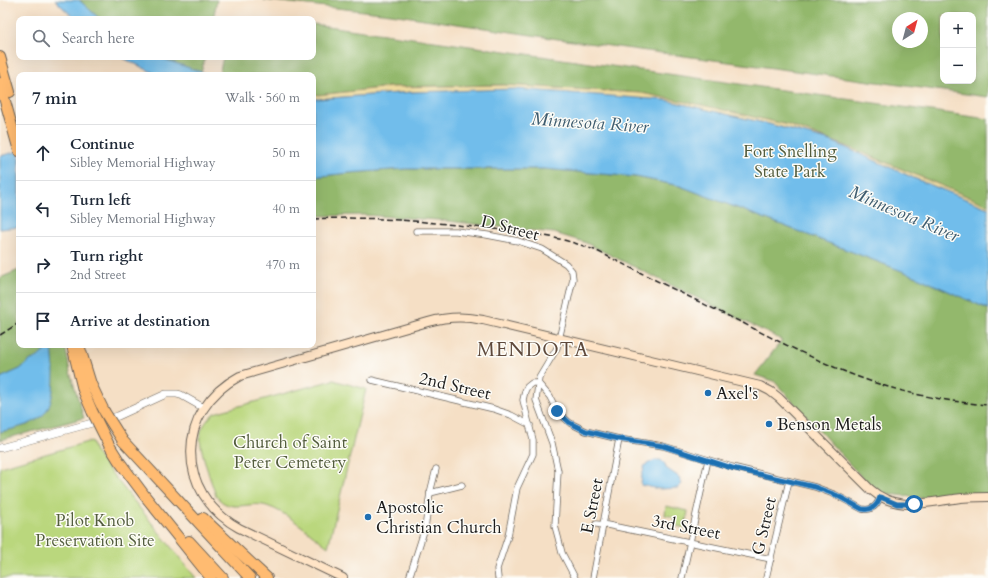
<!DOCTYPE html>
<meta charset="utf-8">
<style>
:root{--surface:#fff;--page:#f6f6f7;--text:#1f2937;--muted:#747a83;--line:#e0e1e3}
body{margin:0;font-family:Cardo,serif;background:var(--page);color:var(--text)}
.controls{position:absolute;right:12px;top:12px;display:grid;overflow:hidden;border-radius:8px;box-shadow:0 4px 16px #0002}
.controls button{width:36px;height:36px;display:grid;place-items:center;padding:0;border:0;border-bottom:1px solid var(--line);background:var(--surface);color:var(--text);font:20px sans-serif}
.compass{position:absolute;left:892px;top:12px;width:36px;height:36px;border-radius:50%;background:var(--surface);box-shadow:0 4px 16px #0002;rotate:36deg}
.stop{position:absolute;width:12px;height:12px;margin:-9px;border:3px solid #1f6fb2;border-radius:50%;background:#fff}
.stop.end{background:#1f6fb2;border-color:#fff;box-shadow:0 1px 4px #0008}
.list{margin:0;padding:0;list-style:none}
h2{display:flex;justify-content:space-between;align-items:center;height:52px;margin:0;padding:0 16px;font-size:17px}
h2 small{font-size:13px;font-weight:400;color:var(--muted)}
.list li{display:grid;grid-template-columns:26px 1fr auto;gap:12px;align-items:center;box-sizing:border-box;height:56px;padding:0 16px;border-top:1px solid var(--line)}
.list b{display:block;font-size:15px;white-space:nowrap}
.list p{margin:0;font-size:13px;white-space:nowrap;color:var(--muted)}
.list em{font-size:13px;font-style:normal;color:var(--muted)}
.icon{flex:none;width:22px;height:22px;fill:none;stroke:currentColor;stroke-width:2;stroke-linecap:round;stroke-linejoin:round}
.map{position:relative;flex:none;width:988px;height:578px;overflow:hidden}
.search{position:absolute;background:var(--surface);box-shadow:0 4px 16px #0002;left:16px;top:16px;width:300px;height:44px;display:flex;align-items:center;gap:10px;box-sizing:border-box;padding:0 14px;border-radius:8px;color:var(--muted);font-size:15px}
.panel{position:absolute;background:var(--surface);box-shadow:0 4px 16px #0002;left:16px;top:72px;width:300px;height:276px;border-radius:8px}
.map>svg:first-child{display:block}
.green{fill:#bad77d;stroke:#6b7a4c}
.forest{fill:#93b86c;stroke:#586a44;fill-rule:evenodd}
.sand{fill:#eeda9e;stroke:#857b5d}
.water{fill:#71bdeb;stroke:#466c84}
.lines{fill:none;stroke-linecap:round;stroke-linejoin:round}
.minor-casing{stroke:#686057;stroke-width:7}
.tertiary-casing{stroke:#686057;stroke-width:8}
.secondary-casing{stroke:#686057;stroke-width:10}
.motorway-casing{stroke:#686057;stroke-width:12}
.minor{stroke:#fff;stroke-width:5.5}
.tertiary{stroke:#fff;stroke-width:7}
.secondary{stroke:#ffe4c6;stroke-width:8}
.motorway{stroke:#ffbb71;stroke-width:10}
.rail{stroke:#1c1c1c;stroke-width:1.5;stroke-dasharray:6 3;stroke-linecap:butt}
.motorway-bridge-casing{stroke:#686057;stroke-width:12;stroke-linecap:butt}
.motorway-bridge{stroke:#ffbb71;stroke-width:10}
.route{stroke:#1f6fb2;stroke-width:5}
.poi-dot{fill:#1f6fb2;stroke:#fdfcf7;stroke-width:1.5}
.labels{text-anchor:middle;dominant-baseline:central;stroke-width:3;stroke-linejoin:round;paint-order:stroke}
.park-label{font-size:17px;fill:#535d3e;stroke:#fdfcf7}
.street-label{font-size:17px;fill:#1c1c1c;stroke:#fdfcf7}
.poi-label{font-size:17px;fill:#1c1c1c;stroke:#fdfcf7;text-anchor:start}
.water-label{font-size:18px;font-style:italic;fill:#3e5c6f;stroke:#fdfcf7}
.quarter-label{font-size:19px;letter-spacing:1px;fill:#5e493c;stroke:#fdfcf7}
</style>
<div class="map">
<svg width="988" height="578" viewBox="0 0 988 578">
<rect width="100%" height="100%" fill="#fdfcf7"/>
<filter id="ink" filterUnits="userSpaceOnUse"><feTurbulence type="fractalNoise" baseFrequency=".025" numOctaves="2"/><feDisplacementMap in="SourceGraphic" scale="8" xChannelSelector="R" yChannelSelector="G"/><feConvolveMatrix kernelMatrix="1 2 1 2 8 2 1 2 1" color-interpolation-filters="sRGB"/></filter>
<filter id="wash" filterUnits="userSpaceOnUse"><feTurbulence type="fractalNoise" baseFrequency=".012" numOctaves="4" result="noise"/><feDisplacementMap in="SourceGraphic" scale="16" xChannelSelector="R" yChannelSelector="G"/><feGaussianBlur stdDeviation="0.9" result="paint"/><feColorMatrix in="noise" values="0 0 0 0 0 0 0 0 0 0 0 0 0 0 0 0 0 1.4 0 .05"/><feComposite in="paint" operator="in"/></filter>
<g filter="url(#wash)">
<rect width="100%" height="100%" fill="#f5dfc5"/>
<g class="green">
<path d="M333 380 366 389 328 547C312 535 287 512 267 506 248 500 231 515 216 496 211 481 200 451 200 437 200 428 208 419 214 413Z"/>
<polygon points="91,441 95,452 105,465 196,578 0,578 0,467"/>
<polygon points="666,506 688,511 685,528 673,525 674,517 665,515"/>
</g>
<g class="forest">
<polygon points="79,0 217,0 213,19 100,19"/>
<path d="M263 0H988V97L558 39 391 14ZM943 15H973V81H943ZM898 18H922V42H898Z"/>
<polygon points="313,24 988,119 988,205 846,146 788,125 641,93 503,85 390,87 318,95 313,94 313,75 219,75 223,57 313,57"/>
<polygon points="158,57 205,57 201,73"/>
<polygon points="405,169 544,169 636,177 680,186 915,276 988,309 988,495 935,500 875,492 774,381 755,375 782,340 584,242 554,233 438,220 364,215 313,216 313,177 349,173"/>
<polygon points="19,270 19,345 51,345 38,358 31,360 20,369 0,378 0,278"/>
<polygon points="53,345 65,345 70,372 84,418 0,440 0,432 30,424 54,369 52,360"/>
</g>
<polygon class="sand" points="503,85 641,93 706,106 788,125 846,146 988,205 988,208 916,179 831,141 769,124 665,100 413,92 317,99 313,98 313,94 318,95 390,87"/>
<g class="water">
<polygon points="55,0 79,0 100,19 75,19"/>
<polygon points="121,57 158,57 210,75 158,75"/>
<polygon points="515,89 665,100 769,124 831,141 916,179 988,208 988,309 915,276 680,186 636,177 544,169 405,169 349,173 313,177 313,98 317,99 413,92"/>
<polygon points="19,151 19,227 0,229 0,156"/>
<path d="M51 345H53C52 355 54 363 54 373 54 418 40 423 0 432V378L20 369 31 360 38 357Z"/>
<polygon points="655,460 661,460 665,464 666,468 679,477 682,484 678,488 659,489 641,485 642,475 645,465"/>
</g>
</g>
<g filter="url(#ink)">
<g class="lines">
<g class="minor-casing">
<g id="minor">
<polyline points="416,231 456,231 487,235 518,241 542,249 566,264 572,271 573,279 557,348 539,378 536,400 552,443 558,471 555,526 558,537 562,553 575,578"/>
<polyline points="372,380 494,409 511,415 530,425"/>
<path d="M538 383 550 397 557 411 570 423 586 431 619 439 663 446 732 467 815 487 836 495 862 509C872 511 877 506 880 497"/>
<polyline points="430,493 462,485"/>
<polyline points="596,524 607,525 771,559"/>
<polyline points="409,578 425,528 430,493 436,469"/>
<polyline points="498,578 497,569 508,536 517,488 533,454 533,440 523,400 525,391 527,387 532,383 538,383"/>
<polyline points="593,578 619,439"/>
<polyline points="682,578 708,460"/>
<polyline points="766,578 789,481"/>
</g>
</g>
<g class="tertiary-casing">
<polyline id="tertiary" points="0,448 118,416 166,394 177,394 181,395 204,408"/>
</g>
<g class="secondary-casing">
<path id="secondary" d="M343 578 239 528C175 493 175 410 240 376L428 322C446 317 464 316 483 320L760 386 770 391 779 398 870 489C896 512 923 503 954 499 965 497 977 497 988 497"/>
</g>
<g class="motorway-casing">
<g id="motorway">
<polyline points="0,57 10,92"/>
<polyline points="0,83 19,151"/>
<polyline points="72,345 83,390 92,411"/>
<polyline points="79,345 91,384 104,411"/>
<polyline points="123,441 250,578"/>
<polyline points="109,445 119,461 145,496 211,578"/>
<polyline points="203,518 267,578"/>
<polyline points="189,541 223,578"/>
</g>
</g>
<use href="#minor" class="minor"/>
<use href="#tertiary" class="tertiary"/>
<use href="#secondary" class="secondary"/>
<use href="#motorway" class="motorway"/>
<g class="rail">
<path d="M313 219C367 216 421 221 474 227 516 231 560 235 599 252 647 276 695 300 743 323 775 340 808 356 841 370 888 390 938 401 988 405"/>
<polyline points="0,335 19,323"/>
</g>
<g class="motorway-bridge-casing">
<g id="motorway-bridge">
<polyline points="92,411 109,445"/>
<polyline points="104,411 123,441"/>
</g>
</g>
<use href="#motorway-bridge" class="motorway-bridge"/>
</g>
</g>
<g class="lines" filter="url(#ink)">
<path class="route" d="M557 411 570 423 586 431 619 439 663 446 732 468 815 487 836 495 862 509C872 511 877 506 880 497L897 504H914"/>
</g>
<g class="poi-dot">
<circle cx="708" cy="393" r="4"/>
<circle cx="769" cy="424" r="4"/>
<circle cx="368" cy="517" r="4"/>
</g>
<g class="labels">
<g class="park-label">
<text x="790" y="151">Fort Snelling<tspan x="790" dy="20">State Park</tspan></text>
<text x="290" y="442">Church of Saint<tspan x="290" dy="20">Peter Cemetery</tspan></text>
<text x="95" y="520">Pilot Knob<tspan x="95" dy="20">Preservation Site</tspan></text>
</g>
<g class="street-label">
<text transform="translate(510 228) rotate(14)">D Street</text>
<text transform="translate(455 386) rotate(13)">2nd Street</text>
<text transform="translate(592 506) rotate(-79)">E Street</text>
<text transform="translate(764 526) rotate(-77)">G Street</text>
<text transform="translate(686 527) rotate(11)">3rd Street</text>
</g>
<g class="poi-label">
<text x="716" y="393">Axel's</text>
<text x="777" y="424">Benson Metals</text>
<text x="376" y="507">Apostolic<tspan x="376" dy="20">Christian Church</tspan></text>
</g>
<g class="water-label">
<text transform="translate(590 123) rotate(4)">Minnesota River</text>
<text transform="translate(904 214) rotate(23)">Minnesota River</text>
</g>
<g class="quarter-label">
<text x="533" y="350">MENDOTA</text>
</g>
</g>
</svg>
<div class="controls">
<button>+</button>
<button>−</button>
</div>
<svg class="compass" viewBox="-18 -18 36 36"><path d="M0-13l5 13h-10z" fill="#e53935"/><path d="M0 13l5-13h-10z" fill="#747a83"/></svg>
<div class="stop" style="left:914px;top:504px"></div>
<div class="stop end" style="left:557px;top:411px"></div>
<div class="search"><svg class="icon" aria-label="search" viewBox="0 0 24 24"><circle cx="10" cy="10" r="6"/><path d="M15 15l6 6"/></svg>Search here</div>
<section class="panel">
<h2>7 min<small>Walk · 560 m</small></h2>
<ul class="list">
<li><svg class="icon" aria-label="ahead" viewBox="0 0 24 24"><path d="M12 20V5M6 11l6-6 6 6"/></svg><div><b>Continue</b><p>Sibley Memorial Highway</p></div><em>50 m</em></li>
<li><svg class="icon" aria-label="left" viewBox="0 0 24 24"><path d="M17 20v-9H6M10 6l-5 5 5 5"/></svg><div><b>Turn left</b><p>Sibley Memorial Highway</p></div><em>40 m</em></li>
<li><svg class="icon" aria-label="right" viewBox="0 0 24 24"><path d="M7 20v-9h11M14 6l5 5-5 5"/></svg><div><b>Turn right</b><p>2nd Street</p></div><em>470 m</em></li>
<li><svg class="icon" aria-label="arrive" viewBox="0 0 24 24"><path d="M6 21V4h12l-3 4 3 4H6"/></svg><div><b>Arrive at destination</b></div></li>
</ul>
</section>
</div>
